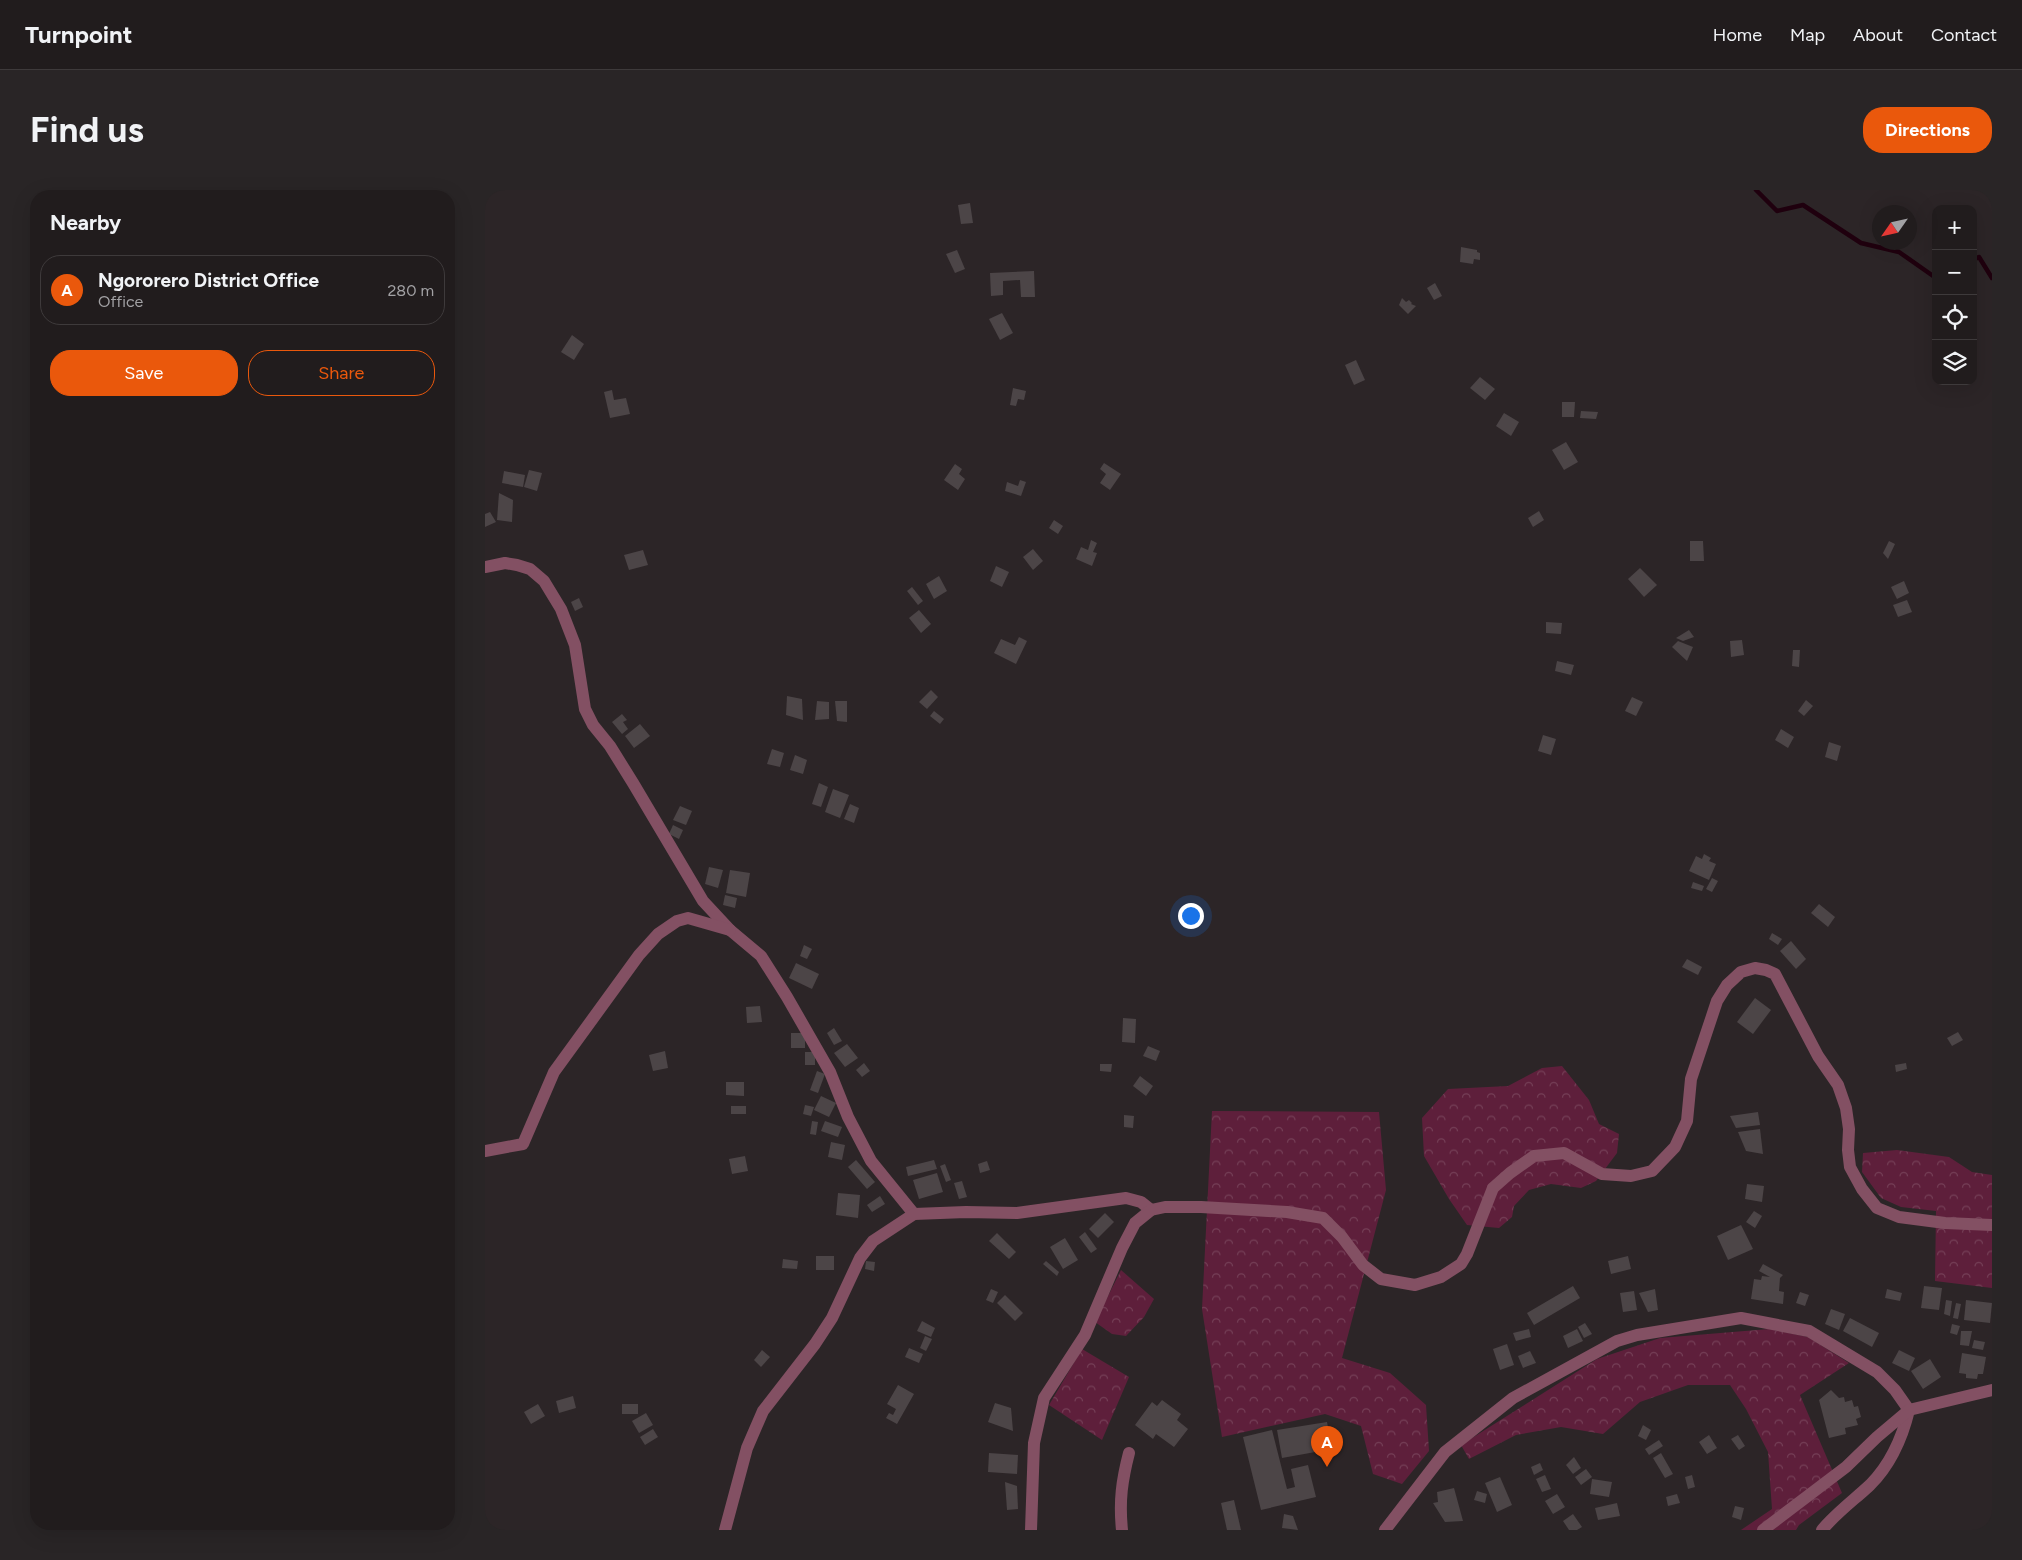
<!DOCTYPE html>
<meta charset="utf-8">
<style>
:root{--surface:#211c1d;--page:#292526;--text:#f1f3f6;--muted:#a2a1a4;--line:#3e3a3b;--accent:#ea580c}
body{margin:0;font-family:Figtree,sans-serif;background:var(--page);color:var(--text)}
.controls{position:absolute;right:15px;top:15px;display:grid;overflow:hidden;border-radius:10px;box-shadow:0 5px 20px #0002}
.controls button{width:45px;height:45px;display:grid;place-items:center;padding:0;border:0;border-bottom:1px solid var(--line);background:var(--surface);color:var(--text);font:25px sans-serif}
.compass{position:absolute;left:1387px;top:15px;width:45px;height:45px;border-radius:50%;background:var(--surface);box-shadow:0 5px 20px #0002;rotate:236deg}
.you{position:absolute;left:705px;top:725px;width:18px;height:18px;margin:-12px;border:4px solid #fff;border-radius:50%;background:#1a73e8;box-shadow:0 0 0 8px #1a73e833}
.badge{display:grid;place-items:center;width:32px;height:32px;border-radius:50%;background:var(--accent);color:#fff;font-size:16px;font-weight:700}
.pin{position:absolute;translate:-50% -41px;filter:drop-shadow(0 1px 2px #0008)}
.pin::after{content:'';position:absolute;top:26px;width:18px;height:15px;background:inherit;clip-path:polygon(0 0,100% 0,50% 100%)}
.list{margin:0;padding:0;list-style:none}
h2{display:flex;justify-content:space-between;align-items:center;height:65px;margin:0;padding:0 20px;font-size:21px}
h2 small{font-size:16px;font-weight:400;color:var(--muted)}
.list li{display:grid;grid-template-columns:32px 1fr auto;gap:15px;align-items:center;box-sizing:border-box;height:70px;margin:0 10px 10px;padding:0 10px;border:1px solid var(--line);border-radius:20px}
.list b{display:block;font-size:19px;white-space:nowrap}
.list p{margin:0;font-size:16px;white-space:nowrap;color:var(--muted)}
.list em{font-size:16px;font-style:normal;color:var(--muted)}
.actions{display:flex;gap:10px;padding:15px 20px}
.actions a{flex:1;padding:11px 0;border:1px solid var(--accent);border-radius:20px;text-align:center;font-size:18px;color:var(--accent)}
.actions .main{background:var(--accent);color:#fff}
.icon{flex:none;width:28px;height:28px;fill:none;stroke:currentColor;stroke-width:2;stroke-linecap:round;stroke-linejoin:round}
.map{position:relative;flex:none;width:1507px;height:1340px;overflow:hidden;border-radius:20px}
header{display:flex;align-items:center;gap:30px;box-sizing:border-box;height:70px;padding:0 25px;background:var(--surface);border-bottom:1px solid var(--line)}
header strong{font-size:24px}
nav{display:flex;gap:28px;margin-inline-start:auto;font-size:18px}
.intro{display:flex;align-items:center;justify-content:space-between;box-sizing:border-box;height:120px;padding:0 30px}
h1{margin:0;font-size:35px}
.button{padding:12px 22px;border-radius:20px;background:var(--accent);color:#fff;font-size:18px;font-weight:700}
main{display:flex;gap:30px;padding:0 30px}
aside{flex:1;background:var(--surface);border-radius:20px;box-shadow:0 5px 20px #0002}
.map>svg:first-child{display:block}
.forest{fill:url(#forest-crowns)}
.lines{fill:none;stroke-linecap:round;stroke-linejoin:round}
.stream{stroke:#1f000e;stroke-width:4.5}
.building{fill:#4c4547}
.street{stroke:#835063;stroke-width:12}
</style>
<header>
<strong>Turnpoint</strong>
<nav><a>Home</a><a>Map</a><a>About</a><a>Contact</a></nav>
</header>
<div class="intro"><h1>Find us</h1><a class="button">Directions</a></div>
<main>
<aside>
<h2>Nearby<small></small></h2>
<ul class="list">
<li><span class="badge">A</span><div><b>Ngororero District Office</b><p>Office</p></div><em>280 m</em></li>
</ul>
<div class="actions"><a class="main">Save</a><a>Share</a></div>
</aside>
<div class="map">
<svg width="1507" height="1340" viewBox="0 0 1507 1340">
<defs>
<pattern id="forest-crowns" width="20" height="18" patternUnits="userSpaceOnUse" patternTransform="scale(1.25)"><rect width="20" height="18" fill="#5e1f3b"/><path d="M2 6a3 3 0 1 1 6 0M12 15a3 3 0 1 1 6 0" fill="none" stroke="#753f57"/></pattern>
</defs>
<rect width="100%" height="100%" fill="#2c2527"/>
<g class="forest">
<polygon points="1077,876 1104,910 1114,934 1134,944 1132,963 1111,991 1096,998 1066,994 1044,1000 1029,1016 1027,1027 1014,1038 982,1035 964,1009 939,966 937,928 963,899 1023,896 1057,878"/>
<polygon points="727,921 894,922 901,1000 857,1168 905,1183 941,1215 944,1261 917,1294 888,1284 876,1236 840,1224 737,1247 717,1119"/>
<polygon points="1412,960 1464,967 1487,982 1507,985 1507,1098 1450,1091 1451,1021 1416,1017 1396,1008 1377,982 1378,963"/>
<polygon points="636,1080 669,1109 659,1127 641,1146 627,1144 610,1132"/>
<polygon points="1284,1139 1323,1147 1364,1173 1315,1205 1357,1303 1314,1335 1311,1340 1256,1340 1287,1319 1283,1262 1261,1219 1245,1195 1203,1195 1155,1212 1118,1244 1076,1237 1031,1245 984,1269 976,1255 1112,1169 1175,1148"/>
<polygon points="597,1159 644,1187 617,1250 564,1215"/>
</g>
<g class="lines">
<g class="stream">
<polyline points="1271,0 1292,21 1318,15 1376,53 1414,62 1451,88"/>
<polyline points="1488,70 1494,67 1507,88"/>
</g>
</g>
<g class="building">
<polygon points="485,13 488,33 476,34 473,15"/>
<polygon points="976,57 992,60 992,62 995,63 995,70 989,69 988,74 975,72"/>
<polygon points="472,60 480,79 470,83 461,64"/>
<polygon points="549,81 550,107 536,107 535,90 518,91 518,105 506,106 505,83"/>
<polygon points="950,93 957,106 949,110 942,98"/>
<polygon points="917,108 921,112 924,110 927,113 926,114 931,116 923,124 914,115"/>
<polygon points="517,123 528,143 515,150 504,129"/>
<polygon points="87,145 99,154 89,170 76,162"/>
<polygon points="871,170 880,190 869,195 860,175"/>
<polygon points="995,187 1010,199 1000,210 985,198"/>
<polygon points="528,198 541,201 539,210 533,209 531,216 525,215"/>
<polygon points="127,200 129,210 141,208 145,224 125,228 119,202"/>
<polygon points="1077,212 1090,212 1089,227 1077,227"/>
<polygon points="1096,221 1113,222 1111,229 1095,228"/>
<polygon points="1019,223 1034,232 1026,246 1011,236"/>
<polygon points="1081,252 1093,272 1079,280 1067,260"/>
<polygon points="619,273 636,284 625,300 615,293 621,284 615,279"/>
<polygon points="470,274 477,279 474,284 480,289 473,300 459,290"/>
<polygon points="44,280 57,283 52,301 39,297"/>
<polygon points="19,281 40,285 38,297 17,293"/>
<polygon points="535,290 541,292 536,306 520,301 522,292 533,296"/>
<polygon points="14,303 28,310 27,332 12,330"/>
<polygon points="1054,321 1059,330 1048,337 1043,328"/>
<polygon points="5,322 11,332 0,337 0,324"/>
<polygon points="569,330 578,336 573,344 564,338"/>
<polygon points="606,350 612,353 608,362 612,363 607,376 591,369 596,357 603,360"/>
<polygon points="1205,351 1218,351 1219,371 1205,371"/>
<polygon points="1404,351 1410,354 1403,369 1398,363"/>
<polygon points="548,359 558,371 548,380 538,367"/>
<polygon points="158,360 163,375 144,380 139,365"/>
<polygon points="511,376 524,382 517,397 505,391"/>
<polygon points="1155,378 1172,395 1159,407 1143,389"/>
<polygon points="454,386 462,401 449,409 441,394"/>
<polygon points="1419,391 1424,403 1412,409 1406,397"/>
<polygon points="427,397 438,411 433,415 422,401"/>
<polygon points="94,408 98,417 90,421 86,412"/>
<polygon points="1422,410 1427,422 1413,427 1408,415"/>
<polygon points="434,420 446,434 436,443 424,428"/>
<polygon points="1061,432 1077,433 1076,444 1061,443"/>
<polygon points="1204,440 1209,447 1198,451 1191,448"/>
<polygon points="534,447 542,451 531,474 509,463 516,449 530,455"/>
<polygon points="1257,450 1259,465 1246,467 1245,451"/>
<polygon points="1193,451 1208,457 1202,471 1187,457"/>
<polygon points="1308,460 1315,460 1314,477 1307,476"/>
<polygon points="1072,471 1089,475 1086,485 1070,481"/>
<polygon points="446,500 453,507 442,519 434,512"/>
<polygon points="302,506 317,509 318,530 301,525"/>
<polygon points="1147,507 1158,512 1151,526 1140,521"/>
<polygon points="1321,510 1328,516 1319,526 1313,521"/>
<polygon points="332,511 344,512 344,529 330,530"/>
<polygon points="350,511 362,511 362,532 352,531"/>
<polygon points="449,521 459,529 455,534 445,526"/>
<polygon points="137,524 142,530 138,532 143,539 137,544 127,532"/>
<polygon points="155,534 165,546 149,558 140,546"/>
<polygon points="1296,539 1309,547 1303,558 1290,550"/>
<polygon points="1058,545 1071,549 1066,565 1053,561"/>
<polygon points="1344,552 1356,556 1352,571 1340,567"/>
<polygon points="287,559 299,563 295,577 282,574"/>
<polygon points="310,565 322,570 318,584 305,580"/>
<polygon points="334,593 343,597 336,617 327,614"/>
<polygon points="348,599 364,605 355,628 340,622"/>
<polygon points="365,614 374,618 369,633 359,629"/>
<polygon points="195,616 207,621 201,635 188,630"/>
<polygon points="188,635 198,640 194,649 184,644"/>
<polygon points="1219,664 1226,668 1224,671 1231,674 1224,690 1204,681 1211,666 1217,669"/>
<polygon points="224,677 238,680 233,698 220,694"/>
<polygon points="245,680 265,683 261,707 241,703"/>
<polygon points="1227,688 1233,691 1227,702 1221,699"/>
<polygon points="1208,692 1219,696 1217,701 1206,698"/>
<polygon points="240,705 252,708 250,718 238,715"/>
<polygon points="1334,714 1350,727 1343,737 1326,723"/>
<polygon points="1287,743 1297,749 1293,755 1284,749"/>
<polygon points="1306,751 1321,769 1311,779 1295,761"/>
<polygon points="319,755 327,759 322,769 315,766"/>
<polygon points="1202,769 1217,777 1213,785 1197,777"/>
<polygon points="311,773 334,784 327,799 304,788"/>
<polygon points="1270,808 1286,820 1268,844 1252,832"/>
<polygon points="275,816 277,832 262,833 261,817"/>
<polygon points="638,828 651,829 650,853 637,852"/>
<polygon points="349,838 357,851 349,855 342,843"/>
<polygon points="1473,842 1478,850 1467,856 1462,848"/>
<rect x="306" y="843" width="14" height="15"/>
<polygon points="362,854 373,868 360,877 349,863"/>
<polygon points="663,856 675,861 671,871 658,866"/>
<polygon points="180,861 183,878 168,881 164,865"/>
<rect x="320" y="862" width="10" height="13"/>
<polygon points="379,873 385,881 377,887 371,880"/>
<polygon points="1421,873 1422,879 1411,882 1410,875"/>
<polygon points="615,874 627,874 626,882 615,881"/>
<polygon points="332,881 340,884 333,903 325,900"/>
<polygon points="655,886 668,896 661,906 648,896"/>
<polygon points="241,892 259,892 259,906 241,905"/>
<polygon points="336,906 351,913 344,927 329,920"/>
<polygon points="320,915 329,917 326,926 318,924"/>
<rect x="246" y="916" width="15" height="8"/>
<polygon points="1273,922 1275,935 1251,938 1245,926"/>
<polygon points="639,925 649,926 648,938 639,937"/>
<polygon points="327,931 333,932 331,945 325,944"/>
<polygon points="340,931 357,937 353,947 336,941"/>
<polygon points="1275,939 1278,964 1261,961 1253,942"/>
<polygon points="346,952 360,955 357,970 343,967"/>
<polygon points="260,966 263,981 247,984 244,969"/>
<polygon points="371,970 390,992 382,999 363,977"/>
<polygon points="449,970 452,979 423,986 421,977"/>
<polygon points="502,971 505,980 495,983 493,974"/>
<polygon points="460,974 466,990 461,992 455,976"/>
<polygon points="452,983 458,1002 434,1009 428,990"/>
<polygon points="477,991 482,1007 474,1009 469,993"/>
<polygon points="1262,994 1279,996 1277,1012 1260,1009"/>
<polygon points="353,1003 375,1005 373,1028 351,1025"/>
<polygon points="395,1006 400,1014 387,1022 382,1015"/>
<polygon points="1269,1021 1277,1026 1270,1038 1261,1032"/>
<polygon points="620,1023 629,1032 613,1048 604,1039"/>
<polygon points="1256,1035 1268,1059 1243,1070 1232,1046"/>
<polygon points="600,1042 612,1059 606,1063 594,1047"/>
<polygon points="512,1043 531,1062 524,1069 504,1051"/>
<polygon points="580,1048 593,1070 578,1079 565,1057"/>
<rect x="331" y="1066" width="18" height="14"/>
<polygon points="1143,1066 1146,1079 1126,1084 1123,1071"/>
<polygon points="298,1069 313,1071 312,1079 297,1078"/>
<polygon points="381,1071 390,1072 389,1081 380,1079"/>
<polygon points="561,1071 574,1082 572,1086 558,1074"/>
<polygon points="1278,1074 1298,1085 1295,1088 1294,1101 1299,1102 1298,1114 1266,1109 1269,1089 1276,1090 1277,1086 1285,1087 1274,1081"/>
<polygon points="1088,1096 1095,1108 1049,1135 1042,1123"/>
<polygon points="1439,1096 1457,1098 1454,1120 1436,1118"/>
<polygon points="506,1099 513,1102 508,1113 501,1110"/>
<polygon points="1170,1099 1173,1120 1163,1122 1154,1103"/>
<polygon points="1402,1099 1417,1103 1415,1111 1400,1108"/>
<polygon points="1149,1101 1152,1120 1138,1122 1135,1103"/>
<polygon points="1315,1102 1324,1105 1320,1116 1311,1113"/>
<polygon points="520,1105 538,1123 530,1131 512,1113"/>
<polygon points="1461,1110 1467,1111 1465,1126 1459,1124"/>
<polygon points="1481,1110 1507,1113 1505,1133 1479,1130"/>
<polygon points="1471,1113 1476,1114 1473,1129 1468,1128"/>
<polygon points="1346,1119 1360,1124 1354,1140 1340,1134"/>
<polygon points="1365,1128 1394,1143 1387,1157 1358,1141"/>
<polygon points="437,1131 450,1138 446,1147 432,1141"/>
<polygon points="1100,1133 1107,1144 1099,1148 1093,1137"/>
<polygon points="1467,1134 1475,1136 1472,1145 1465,1143"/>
<polygon points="1044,1139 1046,1147 1031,1151 1028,1143"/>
<polygon points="1092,1139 1098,1151 1083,1158 1078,1146"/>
<polygon points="1476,1141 1487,1141 1484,1156 1475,1155"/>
<polygon points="440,1146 447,1149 441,1161 435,1158"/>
<polygon points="1489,1150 1500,1152 1498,1160 1487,1158"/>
<polygon points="1022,1154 1029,1175 1015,1180 1008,1159"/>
<polygon points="424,1158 438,1164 434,1173 420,1167"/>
<polygon points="277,1160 285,1167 276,1177 269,1170"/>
<polygon points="1414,1160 1430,1168 1424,1181 1407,1173"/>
<polygon points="1045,1161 1051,1173 1038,1178 1033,1166"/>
<polygon points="1477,1163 1501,1167 1498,1184 1493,1184 1492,1189 1481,1188 1481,1184 1474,1183"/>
<polygon points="1445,1169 1456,1187 1438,1199 1426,1181"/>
<polygon points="413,1195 429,1204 412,1234 401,1228 404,1223 408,1225 411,1219 402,1214"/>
<polygon points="1346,1200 1354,1208 1359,1207 1360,1212 1367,1210 1369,1217 1373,1216 1376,1227 1371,1229 1373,1235 1360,1238 1361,1244 1344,1248 1334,1210"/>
<polygon points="88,1206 91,1218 74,1223 71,1211"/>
<polygon points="677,1210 696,1224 692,1230 703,1239 689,1257 671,1244 668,1249 650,1235 667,1212 672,1216"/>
<polygon points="510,1213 526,1218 528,1241 503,1232"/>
<polygon points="53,1214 60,1226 46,1234 39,1222"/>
<rect x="137" y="1214" width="16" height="10"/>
<polygon points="161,1223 168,1235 154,1243 147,1231"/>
<polygon points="842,1232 847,1259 797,1268 792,1240"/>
<polygon points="1158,1235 1166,1240 1161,1250 1153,1246"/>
<polygon points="168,1239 173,1247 160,1255 155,1247"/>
<polygon points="787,1240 802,1299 810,1297 806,1279 823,1275 831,1307 776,1320 758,1247"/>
<polygon points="1224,1245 1232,1258 1222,1264 1214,1252"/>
<polygon points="1253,1245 1260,1256 1254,1260 1246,1249"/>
<polygon points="1174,1250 1178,1256 1164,1265 1160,1259"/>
<polygon points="504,1263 533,1265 532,1284 503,1282"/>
<polygon points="1176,1263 1188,1284 1180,1288 1168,1268"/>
<polygon points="1089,1267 1096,1278 1088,1284 1081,1275"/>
<polygon points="1055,1273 1058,1280 1049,1285 1046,1277"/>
<polygon points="1101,1279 1107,1287 1096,1295 1090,1287"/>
<polygon points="1060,1285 1066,1299 1057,1302 1051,1289"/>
<polygon points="1207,1285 1210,1297 1203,1299 1200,1287"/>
<polygon points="1015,1287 1027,1315 1012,1322 1000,1293"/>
<polygon points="1107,1289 1127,1292 1124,1307 1105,1304"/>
<polygon points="520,1292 532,1296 533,1319 522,1320"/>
<polygon points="969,1298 978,1331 960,1332 948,1313 953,1312 952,1302"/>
<polygon points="992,1301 1002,1304 1000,1313 989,1310"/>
<polygon points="1072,1304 1080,1317 1068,1324 1060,1311"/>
<polygon points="1192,1304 1195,1313 1183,1316 1181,1307"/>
<polygon points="749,1310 756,1340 742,1340 736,1313"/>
<polygon points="1132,1313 1135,1326 1113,1330 1110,1318"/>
<polygon points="1250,1316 1259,1318 1256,1330 1247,1327"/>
<polygon points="799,1324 808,1326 813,1340 797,1338"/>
<polygon points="1088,1324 1097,1337 1092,1340 1084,1340 1078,1331"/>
</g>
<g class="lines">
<g class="street">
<polyline points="0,377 20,373 32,375 45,379 59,391 76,419 90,455 100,519 108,535 125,556 148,593 218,711 245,740 276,766 302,807 345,882 363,927 386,971 429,1024"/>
<polyline points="0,961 38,954 69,882 154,765 173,744 192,731 203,728 245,740"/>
<polyline points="240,1340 262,1258 278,1221 330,1154 347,1128 375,1068 388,1051 429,1024 481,1022 532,1023 641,1008 656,1012 666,1020"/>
<polyline points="546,1340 549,1253 559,1208 600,1145 637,1058 650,1033 666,1020 680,1017 716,1017 802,1022 838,1028 857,1047 878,1075 896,1089 930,1095 956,1087 976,1074 982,1064 1008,998 1025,983 1049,966 1079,963 1117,984 1146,986 1167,981 1190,957 1202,931 1206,889 1232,811 1242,795 1256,782 1270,778 1281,780 1290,784 1333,866 1353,895 1361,918 1364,939 1363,960 1365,977 1377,999 1392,1018 1414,1027 1460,1033 1507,1035"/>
<path d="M637 1340C634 1311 637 1290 644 1263"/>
<path d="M900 1340 960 1262 1028 1208 1132 1151 1152 1145 1256 1128 1324 1141 1392 1182 1410 1200 1424 1220C1417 1249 1406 1274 1385 1295 1369 1310 1351 1323 1337 1340"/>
<polyline points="1278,1340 1361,1277 1392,1247 1424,1220 1507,1200"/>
</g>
</g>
</svg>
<div class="controls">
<button>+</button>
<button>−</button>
<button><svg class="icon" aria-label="locate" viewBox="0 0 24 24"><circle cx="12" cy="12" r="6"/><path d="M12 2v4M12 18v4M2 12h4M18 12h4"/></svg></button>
<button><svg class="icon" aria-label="layers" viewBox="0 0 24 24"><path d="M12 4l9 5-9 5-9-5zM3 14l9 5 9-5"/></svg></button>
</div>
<svg class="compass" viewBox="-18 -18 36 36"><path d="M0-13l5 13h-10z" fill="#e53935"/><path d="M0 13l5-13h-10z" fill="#a2a1a4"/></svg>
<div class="you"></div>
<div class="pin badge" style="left:842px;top:1277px">A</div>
</div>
</main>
